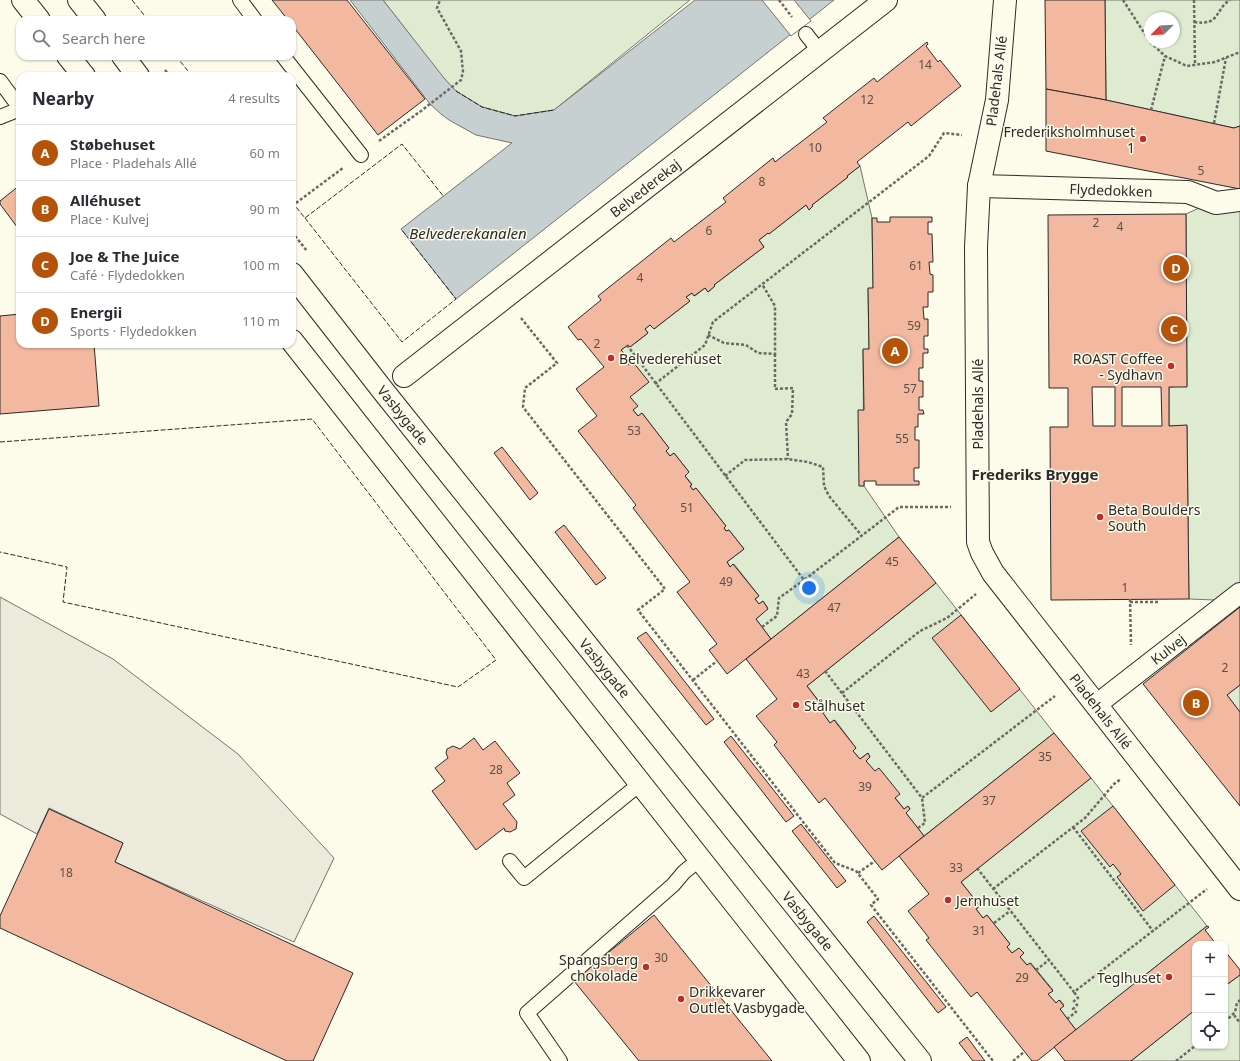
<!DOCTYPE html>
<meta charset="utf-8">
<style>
:root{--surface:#fff;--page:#f7f7f7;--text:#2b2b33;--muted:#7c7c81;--line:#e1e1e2;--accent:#b45309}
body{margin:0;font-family:"Noto Sans",sans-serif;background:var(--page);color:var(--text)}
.controls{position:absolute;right:12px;bottom:12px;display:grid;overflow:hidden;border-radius:8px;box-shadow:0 1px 3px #0004}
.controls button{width:36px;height:36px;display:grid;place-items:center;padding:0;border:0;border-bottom:1px solid var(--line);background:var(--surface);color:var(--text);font:20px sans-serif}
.compass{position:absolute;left:1144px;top:12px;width:36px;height:36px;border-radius:50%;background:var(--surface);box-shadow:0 1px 3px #0004;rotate:246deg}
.you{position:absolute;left:809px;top:588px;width:14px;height:14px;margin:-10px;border:3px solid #fff;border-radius:50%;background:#1a73e8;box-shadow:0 0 0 6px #1a73e833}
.badge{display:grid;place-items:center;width:26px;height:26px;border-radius:50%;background:var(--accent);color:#fff;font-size:13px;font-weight:700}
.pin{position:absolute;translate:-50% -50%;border:2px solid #fff;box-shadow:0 1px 4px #0006}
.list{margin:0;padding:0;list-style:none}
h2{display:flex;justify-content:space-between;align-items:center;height:52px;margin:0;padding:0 16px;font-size:17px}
h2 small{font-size:13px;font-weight:400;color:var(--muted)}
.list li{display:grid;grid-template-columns:26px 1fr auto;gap:12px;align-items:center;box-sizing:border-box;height:56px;padding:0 16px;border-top:1px solid var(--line)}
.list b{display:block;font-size:15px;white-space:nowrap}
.list p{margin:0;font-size:13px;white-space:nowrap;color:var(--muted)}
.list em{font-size:13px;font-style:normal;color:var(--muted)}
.icon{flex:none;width:22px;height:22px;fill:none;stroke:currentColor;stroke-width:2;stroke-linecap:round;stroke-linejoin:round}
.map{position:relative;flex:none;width:1240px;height:1061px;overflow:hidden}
.search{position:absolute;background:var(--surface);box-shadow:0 1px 3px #0004;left:16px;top:16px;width:280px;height:44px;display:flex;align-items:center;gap:10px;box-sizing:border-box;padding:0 14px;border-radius:12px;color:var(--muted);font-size:15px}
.panel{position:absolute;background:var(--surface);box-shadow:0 1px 3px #0004;left:16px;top:72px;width:280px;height:276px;border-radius:12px}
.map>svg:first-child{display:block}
.green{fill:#deebd1;stroke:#74746e;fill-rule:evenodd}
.parking{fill:#eceadb;stroke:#74746e}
.water{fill:#c7d0d0;stroke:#74746e}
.pier{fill:#fdfbea;stroke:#74746e}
.building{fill:#f2b8a0;stroke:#2b2b2b;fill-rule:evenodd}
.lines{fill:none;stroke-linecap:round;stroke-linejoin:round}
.service-casing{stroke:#2b2b2b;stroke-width:16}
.pedestrian-casing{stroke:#2b2b2b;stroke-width:22}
.minor-casing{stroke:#2b2b2b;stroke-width:24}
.primary-casing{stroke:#2b2b2b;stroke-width:24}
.path{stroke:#6a6964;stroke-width:2.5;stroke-dasharray:3 2;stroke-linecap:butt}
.service{stroke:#fdfbea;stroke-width:14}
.pedestrian{stroke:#fdfbea;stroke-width:20}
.minor{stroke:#fdfbea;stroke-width:22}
.primary{stroke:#fdfbea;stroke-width:22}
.fence{stroke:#2b2b2b;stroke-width:1;stroke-dasharray:5 2;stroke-linecap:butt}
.poi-dot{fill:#c62828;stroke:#fdfbea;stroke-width:1.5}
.labels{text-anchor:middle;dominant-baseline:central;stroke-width:3;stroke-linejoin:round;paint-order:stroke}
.number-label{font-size:12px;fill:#5d4e48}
.street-label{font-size:14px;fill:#2b2b2b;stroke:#fdfbea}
.poi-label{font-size:14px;fill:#2b2b2b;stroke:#fdfbea;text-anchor:start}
.water-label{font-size:15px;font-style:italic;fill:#2b2b2b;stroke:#fdfbea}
.neighbourhood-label{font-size:15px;font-weight:bold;fill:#2b2b2b;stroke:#fdfbea}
</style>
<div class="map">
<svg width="1240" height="1061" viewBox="0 0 1240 1061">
<rect width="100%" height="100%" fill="#fdfbea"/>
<g class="green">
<polygon points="383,0 690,0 554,110 515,116 482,107 456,91 444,79"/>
<path d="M1105 0H1240V126L1234 128 1106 100ZM1150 18H1174V42H1150Z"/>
<polygon points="860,166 872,218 873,288 868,289 869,349 863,350 864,486 899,537 771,639 756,619 768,608 763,601 759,604 755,599 759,596 734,564 730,567 727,562 744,549 729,530 726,531 724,528 726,526 696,488 693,490 690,486 692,484 685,476 689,472 674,453 670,456 666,451 669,448 642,413 638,416 633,410 637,406 630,397 629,365 625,359 627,357 621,350 628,345 630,347 648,333 645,329 650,325 654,329 690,301 686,297 692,293 695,296 705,288 708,292 715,286 714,285 764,247 759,240 768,233 769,234 806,205 810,209 813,206 812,205 848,177 847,176"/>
<polygon points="1240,189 1240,601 1189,599 1187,426 1169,426 1169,387 1187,386 1186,214"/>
<polygon points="936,583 1054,733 924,836 906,813 910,809 908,806 904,809 866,761 870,757 868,753 860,759 853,751 856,748 835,720 830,723 823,713 826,710 807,686"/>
<polygon points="1240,685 1240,712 1227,695"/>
<polygon points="1091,778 1207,926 1076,1030 1060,1009 1064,1005 1060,1000 1056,1003 1048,994 1053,990 1031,963 1027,965 1020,957 1024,953 1019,948 1012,953 1007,947 1010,944 987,915 983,918 976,909 980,906 961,882"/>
<polygon points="1240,975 1240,1061 1131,1061 1195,1010 1195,1046 1225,1046 1225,986"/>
</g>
<polygon class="parking" points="0,597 113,659 238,754 334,858 294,942 115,862 123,843 49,808 37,834 0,814"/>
<polygon class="water" points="350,0 383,0 444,78 456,91 482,107 515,116 554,110 695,0 834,0 456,299 401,229 512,143 476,135 449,120 441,114 430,104"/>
<polygon class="pier" points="762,0 794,0 811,21 791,36"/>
<g class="building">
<polygon points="272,0 347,0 425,99 378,135 292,25 292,20 288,20"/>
<polygon points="1045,0 1105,0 1106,100 1046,89"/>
<polygon points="927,42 928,44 926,46 938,62 940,60 961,86 911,126 908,122 857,162 860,166 847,176 848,177 812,205 813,206 809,210 806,205 769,234 768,233 759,240 764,247 714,285 715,286 708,292 705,288 694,296 692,293 686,297 690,301 654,329 650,325 645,329 648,333 630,347 628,345 621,350 627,357 625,359 629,365 633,362 649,382 630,397 638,406 633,410 638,416 642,413 669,448 666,451 670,456 674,453 689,472 685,476 692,485 690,486 693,490 696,488 726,526 724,528 726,531 729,530 744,549 727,562 730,567 733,564 759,596 755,599 759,604 763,601 768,609 756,619 771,639 727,674 709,650 717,644 677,592 690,582 633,508 636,505 578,431 597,416 576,389 604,367 581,339 578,340 568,327 601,300 598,296 671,238 674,242 726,202 723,198 773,158 775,162 827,122 823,118 874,78 877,82"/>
<polygon points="1046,89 1106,100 1234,128 1240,126 1240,189 1046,151"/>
<polygon points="20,185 20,231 0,204 0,201"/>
<path d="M1186 214 1187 387H1169V426L1187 425 1189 599 1051 600 1050 427H1068V388H1049L1048 215ZM1092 387H1115V426H1093ZM1122 387H1161L1162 426H1122Z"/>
<polygon points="890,217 932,217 932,222 928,222 928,234 932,234 933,262 929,262 930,274 933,275 933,292 928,292 928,307 923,307 924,319 928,319 928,336 924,336 924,349 928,349 928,353 923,353 923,368 919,368 919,381 923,381 923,397 919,397 919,410 923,410 924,414 918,414 918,427 915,427 915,440 919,440 919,468 914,468 914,481 919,481 919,485 876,485 876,481 864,481 864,486 859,486 858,410 864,410 863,349 869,349 868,288 873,288 872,218 877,218 877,222 890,222"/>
<polygon points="20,314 20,344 94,344 99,406 0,414 0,316"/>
<polygon points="502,447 538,493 530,500 494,453"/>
<polygon points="564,525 606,578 596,585 555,532"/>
<polygon points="899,537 936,583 807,686 826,711 823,713 830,723 834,720 856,748 853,751 860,759 868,753 870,757 866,761 875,771 879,768 900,794 895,798 904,809 908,806 910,809 906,813 924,836 882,870 825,798 819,803 774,745 777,742 756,716 777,699 746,659"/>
<polygon points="1240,607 1240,685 1227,695 1240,712 1240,806 1143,684"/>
<polygon points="961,615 1020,689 991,712 932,638"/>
<polygon points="646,632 714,719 706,725 637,638"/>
<polygon points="1054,733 1091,778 961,882 980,906 976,909 983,918 987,915 1010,944 1007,947 1012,953 1019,948 1024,953 1020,957 1027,965 1030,963 1053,991 1048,994 1056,1003 1059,1000 1064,1006 1060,1009 1076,1030 1037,1061 1032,1061 977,992 971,997 926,940 929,938 908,911 929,894 899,856"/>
<polygon points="731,736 794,816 786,822 724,742"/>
<polygon points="474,738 483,750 495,741 520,773 507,783 515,795 503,804 517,822 516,829 510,832 505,831 504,828 476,850 432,791 445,781 435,768 448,758 446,753 447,749 453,746 460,749"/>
<polygon points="1113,806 1175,885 1143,911 1117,877 1121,874 1113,864 1110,867 1081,831"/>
<polygon points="49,809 123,843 115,862 353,973 313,1061 287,1061 0,928 0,916"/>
<polygon points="801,824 846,881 837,888 792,831"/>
<polygon points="654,915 772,1061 639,1061 574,981"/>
<polygon points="874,916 946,1007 938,1013 867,922"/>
<polygon points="1207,926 1209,927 1205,930 1216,944 1195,944 1195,1010 1131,1061 1065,1061 1054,1047"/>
<polygon points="1225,951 1240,970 1240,975 1225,986"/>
<polygon points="967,1037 985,1061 973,1061 959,1043"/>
</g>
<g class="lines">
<g class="service-casing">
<g id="service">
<polyline points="240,0 255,20"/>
<polyline points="806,34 820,52"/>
<polyline points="283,56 361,155"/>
<polyline points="0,81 20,108"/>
<polyline points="0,117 20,109"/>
<polyline points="510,861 524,878 641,783"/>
<polyline points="560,1061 527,1013 673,885 684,872 700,859"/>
</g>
</g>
<g class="pedestrian-casing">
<polyline id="pedestrian" points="1096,705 1240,593"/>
</g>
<g class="minor-casing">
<g id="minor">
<polyline points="1005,0 997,100 979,186 976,247 978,542 982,553 993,573 1240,889"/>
<polyline points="979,186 1188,192 1216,203 1240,200"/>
<polyline points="404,376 886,0"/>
</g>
</g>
<g class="primary-casing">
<g id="primary">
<polyline points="23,0 39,20"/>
<polyline points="79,0 95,20"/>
<polyline points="68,56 84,76"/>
<polyline points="123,56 138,76"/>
<polyline points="292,274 384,392 920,1061"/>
<polyline points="292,341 859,1061"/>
</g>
</g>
<g class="path">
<polyline points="779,0 792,17"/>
<polyline points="1123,0 1150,42"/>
<polyline points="1194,0 1195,64"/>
<path d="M1194 22C1221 26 1214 10 1230 0"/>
<polyline points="1150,42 1165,56 1187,66 1215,62 1240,52"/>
<polyline points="165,70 170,76"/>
<polyline points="1151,110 1165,56"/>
<polyline points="1214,123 1226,58"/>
<polyline points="379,141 421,111 461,80 463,72 461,51 437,8 440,0"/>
<polyline points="292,206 343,168"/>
<polyline points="292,232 307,251"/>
<polyline points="521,318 557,363 525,388 523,407 665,589 638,610 835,863 856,871 878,899 871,905 993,1061"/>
<polyline points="708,335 724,343 746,345 758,353 775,354 775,306 762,284"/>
<polyline points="627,345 804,580 899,507 951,507"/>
<polyline points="775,354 775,389 793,388 792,414 786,422 788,459"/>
<polyline points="655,384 705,345 713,322 929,156 944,133 962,135"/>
<polyline points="725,476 745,460 788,459 808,462 823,467 824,486 829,496 862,536"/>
<polyline points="1130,599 1131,645"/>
<polyline points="1130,602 1158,602 1158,599"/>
<polyline points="762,627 777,616 779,598 804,580"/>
<polyline points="825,671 922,798 1055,696"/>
<polyline points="693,680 717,661"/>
<polyline points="842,693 920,631 947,618 976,594"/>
<polyline points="1073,827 1153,931"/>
<polyline points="918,828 925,823 922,798"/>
<polyline points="977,868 1074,992 1207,889"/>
<polyline points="858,873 875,861"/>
<polyline points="993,889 1085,818 1114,784 1121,779"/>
<polyline points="994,923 1010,911"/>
<polyline points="1036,970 1049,960"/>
<polyline points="1234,1015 1240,1023"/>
<polyline points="1067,1019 1076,1012 1073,1009 1077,1005 1074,1001 1078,998 1074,992"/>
<polyline points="1225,1022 1235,1012 1237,1003 1240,1000"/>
<polyline points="1013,1061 1024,1052"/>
<polyline points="1176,1061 1195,1046"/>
</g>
<use href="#service" class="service"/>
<use href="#pedestrian" class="pedestrian"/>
<use href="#minor" class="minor"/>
<use href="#primary" class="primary"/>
<g class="fence">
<polyline points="132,0 148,20"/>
<polyline points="176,56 192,76"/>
<polyline points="456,91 482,107 515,116 554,110"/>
<polyline points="292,202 305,218 402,144 444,197"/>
<polyline points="305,218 402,342 456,299 401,229"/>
<polyline points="0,442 312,419 496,660 458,687 63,602 67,567 0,552"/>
</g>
</g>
<g class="poi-dot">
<circle cx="1143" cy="139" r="4"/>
<circle cx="611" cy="358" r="4"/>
<circle cx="1171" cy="366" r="4"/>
<circle cx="1100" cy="517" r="4"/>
<circle cx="796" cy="705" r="4"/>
<circle cx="948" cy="900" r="4"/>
<circle cx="646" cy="967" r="4"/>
<circle cx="1169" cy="977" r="4"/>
<circle cx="681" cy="999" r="4"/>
</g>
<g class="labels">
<g class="number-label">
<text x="925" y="64">14</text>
<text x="867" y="99">12</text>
<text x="815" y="147">10</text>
<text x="1201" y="170">5</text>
<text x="762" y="181">8</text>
<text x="1096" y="222">2</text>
<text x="1120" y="226">4</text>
<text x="709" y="230">6</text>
<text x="916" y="265">61</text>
<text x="640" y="277">4</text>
<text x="914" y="325">59</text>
<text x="597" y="343">2</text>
<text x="910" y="388">57</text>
<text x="634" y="430">53</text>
<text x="902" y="438">55</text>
<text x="687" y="507">51</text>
<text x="892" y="561">45</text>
<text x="726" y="581">49</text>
<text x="1125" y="587">1</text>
<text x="834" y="607">47</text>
<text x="1225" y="667">2</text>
<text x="803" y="673">43</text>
<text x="1045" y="756">35</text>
<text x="496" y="769">28</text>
<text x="865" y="786">39</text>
<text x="989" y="800">37</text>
<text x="956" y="867">33</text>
<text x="66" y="872">18</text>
<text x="979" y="930">31</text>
<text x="661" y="957">30</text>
<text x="1022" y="977">29</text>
</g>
<g class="street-label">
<text transform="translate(996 81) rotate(-83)">Pladehals Allé</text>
<text transform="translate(645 188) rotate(-38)">Belvederekaj</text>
<text transform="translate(1111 190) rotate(2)">Flydedokken</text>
<text transform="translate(977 404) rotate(-90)">Pladehals Allé</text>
<text transform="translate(403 415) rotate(51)">Vasbygade</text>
<text transform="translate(1168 649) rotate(-38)">Kulvej</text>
<text transform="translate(605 668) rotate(51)">Vasbygade</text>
<text transform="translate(1101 711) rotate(52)">Pladehals Allé</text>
<text transform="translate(808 921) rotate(51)">Vasbygade</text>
</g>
<g class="poi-label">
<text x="1135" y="131" text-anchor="end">Frederiksholmhuset<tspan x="1135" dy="16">1</tspan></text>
<text x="619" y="358">Belvederehuset</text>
<text x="1163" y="358" text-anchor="end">ROAST Coffee<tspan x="1163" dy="16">- Sydhavn</tspan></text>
<text x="1108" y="509">Beta Boulders<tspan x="1108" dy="16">South</tspan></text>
<text x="804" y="705">Stålhuset</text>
<text x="956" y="900">Jernhuset</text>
<text x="638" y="959" text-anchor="end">Spangsberg<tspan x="638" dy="16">chokolade</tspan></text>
<text x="1161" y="977" text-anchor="end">Teglhuset</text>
<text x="689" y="991">Drikkevarer<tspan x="689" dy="16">Outlet Vasbygade</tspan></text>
</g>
<g class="water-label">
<text x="468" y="233">Belvederekanalen</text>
</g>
<g class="neighbourhood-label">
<text x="1035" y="474">Frederiks Brygge</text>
</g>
</g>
</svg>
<div class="controls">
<button>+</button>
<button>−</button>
<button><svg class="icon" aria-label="locate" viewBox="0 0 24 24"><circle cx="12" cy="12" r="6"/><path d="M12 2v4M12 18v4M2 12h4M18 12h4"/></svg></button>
</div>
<svg class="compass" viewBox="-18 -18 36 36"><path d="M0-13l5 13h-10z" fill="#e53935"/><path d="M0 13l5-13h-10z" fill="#7c7c81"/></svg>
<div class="you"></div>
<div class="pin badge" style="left:895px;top:351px">A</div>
<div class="pin badge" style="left:1196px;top:703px">B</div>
<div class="pin badge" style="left:1174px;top:329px">C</div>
<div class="pin badge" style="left:1176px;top:268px">D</div>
<div class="search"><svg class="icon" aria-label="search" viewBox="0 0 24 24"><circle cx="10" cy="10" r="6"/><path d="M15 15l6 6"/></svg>Search here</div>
<section class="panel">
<h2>Nearby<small>4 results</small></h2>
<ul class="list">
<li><span class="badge">A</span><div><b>Støbehuset</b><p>Place · Pladehals Allé</p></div><em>60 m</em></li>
<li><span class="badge">B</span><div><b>Alléhuset</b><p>Place · Kulvej</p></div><em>90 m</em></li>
<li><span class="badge">C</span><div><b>Joe &amp; The Juice</b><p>Café · Flydedokken</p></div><em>100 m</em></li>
<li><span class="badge">D</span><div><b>Energii</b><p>Sports · Flydedokken</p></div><em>110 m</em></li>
</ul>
</section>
</div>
